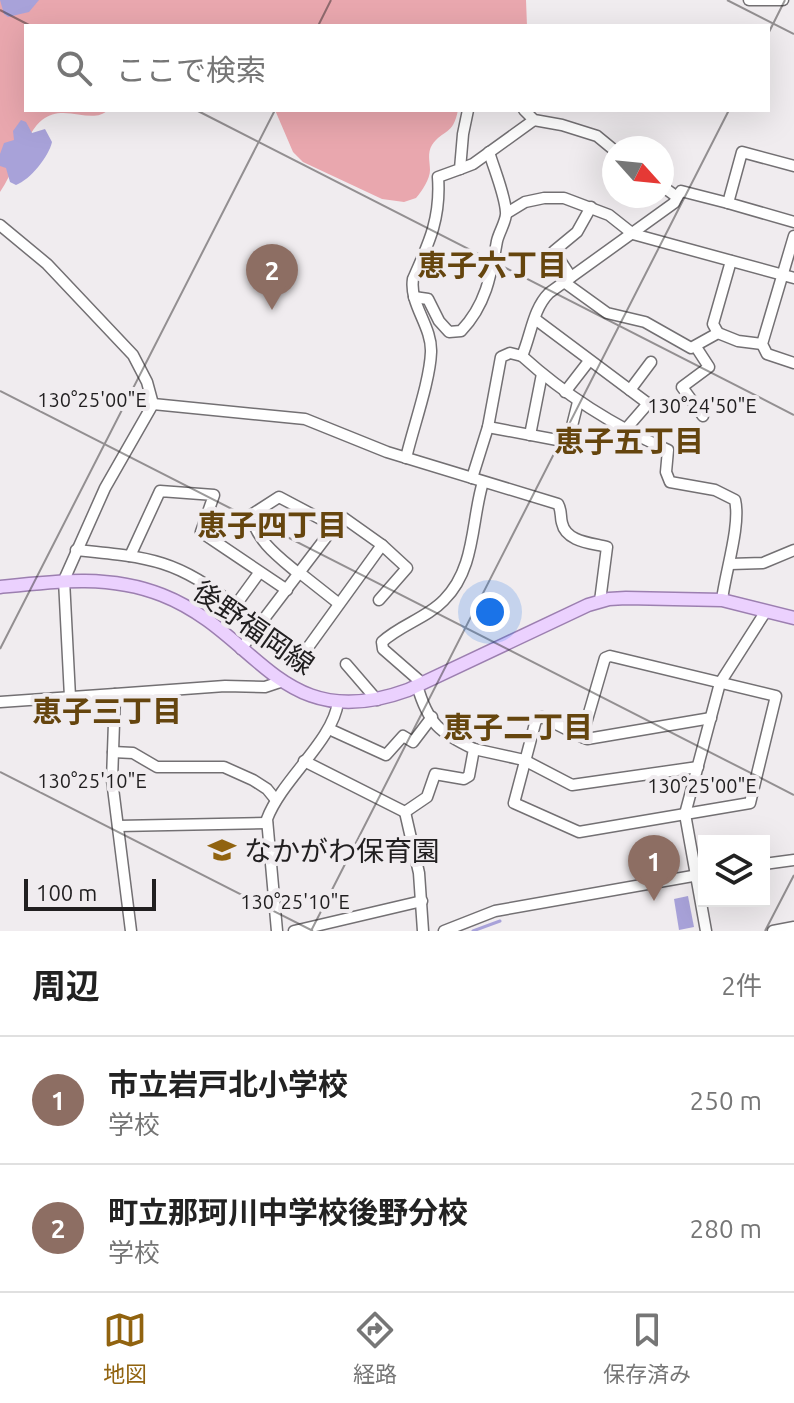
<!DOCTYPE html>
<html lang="ja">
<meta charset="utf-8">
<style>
:root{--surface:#fff;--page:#f2f2f2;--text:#222;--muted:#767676;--line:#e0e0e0;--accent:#91630f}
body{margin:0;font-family:Ubuntu,"Noto Sans JP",sans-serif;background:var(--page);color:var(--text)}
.controls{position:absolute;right:24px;bottom:24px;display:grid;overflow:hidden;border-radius:0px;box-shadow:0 8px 32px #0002}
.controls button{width:72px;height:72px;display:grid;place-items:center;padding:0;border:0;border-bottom:2px solid var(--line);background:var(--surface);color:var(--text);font:40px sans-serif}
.compass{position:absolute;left:602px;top:136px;width:72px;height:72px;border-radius:50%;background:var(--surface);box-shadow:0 8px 32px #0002;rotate:117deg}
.scale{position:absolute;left:24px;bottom:20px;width:132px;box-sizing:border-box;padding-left:8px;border:4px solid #211f20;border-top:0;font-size:22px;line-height:28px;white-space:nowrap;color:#211f20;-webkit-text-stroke:6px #f0ecef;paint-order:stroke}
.you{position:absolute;left:490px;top:612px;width:28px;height:28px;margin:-20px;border:6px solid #fff;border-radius:50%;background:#1a73e8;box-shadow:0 0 0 12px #1a73e833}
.badge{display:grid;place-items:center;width:52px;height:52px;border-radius:50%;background:var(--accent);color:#fff;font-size:26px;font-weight:700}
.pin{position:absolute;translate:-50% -66px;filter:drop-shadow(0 2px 4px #0008)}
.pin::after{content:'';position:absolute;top:42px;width:28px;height:24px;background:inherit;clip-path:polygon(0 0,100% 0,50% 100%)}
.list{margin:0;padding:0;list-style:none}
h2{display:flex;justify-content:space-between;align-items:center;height:104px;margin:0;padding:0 32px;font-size:34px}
h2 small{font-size:26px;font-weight:400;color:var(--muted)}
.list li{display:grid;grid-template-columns:52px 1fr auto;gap:24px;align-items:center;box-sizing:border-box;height:128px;padding:0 32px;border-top:2px solid var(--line)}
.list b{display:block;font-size:30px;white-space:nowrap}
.list p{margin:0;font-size:26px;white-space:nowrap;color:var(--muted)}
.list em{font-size:26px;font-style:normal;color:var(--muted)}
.icon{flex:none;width:44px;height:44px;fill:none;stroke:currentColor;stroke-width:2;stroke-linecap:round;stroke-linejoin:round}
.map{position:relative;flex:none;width:794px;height:931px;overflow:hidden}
.search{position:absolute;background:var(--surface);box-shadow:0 8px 32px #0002;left:24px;right:24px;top:24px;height:88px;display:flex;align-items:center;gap:20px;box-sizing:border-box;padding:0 28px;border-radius:0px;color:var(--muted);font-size:30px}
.sheet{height:360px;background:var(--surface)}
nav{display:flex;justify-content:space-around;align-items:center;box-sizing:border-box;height:112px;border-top:2px solid var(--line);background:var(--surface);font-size:22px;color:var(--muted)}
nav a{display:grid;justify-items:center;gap:4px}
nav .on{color:var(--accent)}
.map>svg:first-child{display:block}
.green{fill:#e9a7ae}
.water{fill:#a8a2d9}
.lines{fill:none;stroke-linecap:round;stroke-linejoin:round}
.stream{stroke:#a8a2d9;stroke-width:3}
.minor-casing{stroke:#737073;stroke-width:13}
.major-casing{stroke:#9c7fb0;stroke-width:15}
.minor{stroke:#fff;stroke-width:10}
.major{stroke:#ebd1fe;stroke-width:12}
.ticks{fill:none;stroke:#211f20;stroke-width:2;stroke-opacity:0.45}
.labels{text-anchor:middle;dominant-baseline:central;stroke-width:8;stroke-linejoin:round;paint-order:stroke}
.street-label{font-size:28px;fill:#211f20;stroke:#f0ecef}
.poi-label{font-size:28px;fill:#211f20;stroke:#f0ecef;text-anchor:start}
.neighbourhood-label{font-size:30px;font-weight:bold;fill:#65450e;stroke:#f0ecef}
.ticks-label{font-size:20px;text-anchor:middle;fill:#211f20;stroke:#f0ecef;stroke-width:8;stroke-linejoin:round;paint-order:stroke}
</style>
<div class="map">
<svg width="794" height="931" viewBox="0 0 794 931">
<rect width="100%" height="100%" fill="#f0ecef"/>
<g class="green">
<path d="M0 0H526L527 26H26V110H108C92 126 64 102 42 120 27 131 13 174 0 192Z"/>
<path d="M275 110H458C453 136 443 129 432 145 427 153 430 162 430 170 430 179 422 191 416 198L404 202 382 199 303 162 293 152Z"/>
</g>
<g class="water">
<polygon points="0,0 39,0 29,12 8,17 4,14"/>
<path d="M21 120 26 122 32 133 45 129 52 142C49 156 30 180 16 185L10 182 6 168 0 166V154L4 143 14 140 13 131Z"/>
<polygon points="688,896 694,927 679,930 674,899"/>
</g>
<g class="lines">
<polyline class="stream" points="473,931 500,921"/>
<g class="minor-casing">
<g id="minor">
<polyline points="749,0 783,0"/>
<polyline points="524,110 534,120 562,125 597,136 614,150"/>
<polyline points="794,166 742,152 728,203 794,222"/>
<polyline points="460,169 473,164 534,120"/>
<polyline points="677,197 681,191 728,203"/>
<polyline points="507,213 525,202 544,198 564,198 609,215 633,234 794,278"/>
<polyline points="0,225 47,264 133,355 147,382 153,404 105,488 64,580 70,697"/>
<polyline points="794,236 762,344 767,354 794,363"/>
<polyline points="571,277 554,251 577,232 591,207"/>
<polyline points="564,282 607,313 645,322 691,348 718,333 738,341 762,344"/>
<path d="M414 297 428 299 439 321 449 332 461 331C486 305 491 275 497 241 499 232 507 220 506 212 505 195 494 169 489 152"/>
<polyline points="535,319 646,402 645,407 625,430"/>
<polyline points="718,333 713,324 731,261"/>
<polyline points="696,347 709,367 682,387 703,416"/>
<path d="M522 356C566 396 614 426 668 450L666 472 670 482 715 490 735 500C741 525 725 573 722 600"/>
<polyline points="630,390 651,362"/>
<polyline points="565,392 589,361"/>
<path d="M153 404 305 419 387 452 558 504C562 511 560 516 562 523 566 542 592 543 607 547L600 601"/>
<polyline points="488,427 568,442 578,402"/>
<polyline points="530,435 542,374"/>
<path d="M406 458C413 428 430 381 431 352 432 326 409 304 413 279 429 243 441 218 438 177L460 169 463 134 468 110"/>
<path d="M472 478 488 427 501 357 510 353 522 356C531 335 533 309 549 293L674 203 677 197 662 186"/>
<path d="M76 550C147 557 178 559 235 606L259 573"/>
<polyline points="130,556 160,491 214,495 201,532 287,590"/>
<polyline points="730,564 763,563 794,550"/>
<polyline points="300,573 338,603"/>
<path d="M299 574C279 557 257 542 251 515L279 497 334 526"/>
<polyline points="309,646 382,545"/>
<polyline points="241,649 340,519 344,518 382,545 407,568 379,600"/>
<polygon points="610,656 776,696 750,803 579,832 514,803 536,720 542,717 582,737 605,658"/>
<polyline points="346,664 377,700"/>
<path d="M422 683 383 649 382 642C400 625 427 618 444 600 476 568 471 521 483 482"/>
<polyline points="115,694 225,686 265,687 280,682"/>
<polyline points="0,702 115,694 112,780 131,931"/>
<polyline points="329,729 386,755 403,736 413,742 432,717"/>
<polyline points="582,737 587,739 711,718"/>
<polyline points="474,749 524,760 572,785 698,767"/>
<polyline points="113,752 133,753 157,767 224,767 253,780 267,789 276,800"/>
<polyline points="304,761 405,812"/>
<path d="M405 812 427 797 435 774 464 779 469 776 474 749C440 733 428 724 417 685"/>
<polyline points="405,812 419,873 423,931"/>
<polyline points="118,826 267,823"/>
<polyline points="764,864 794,860"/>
<path d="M277 931 267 819C282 779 333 741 338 702"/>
<polyline points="294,931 422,901"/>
<polyline points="444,931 495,911 704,874"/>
<polyline points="706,931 685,814 720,683 766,611"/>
<polyline points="773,931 794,927"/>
</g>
</g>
<g class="major-casing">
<path id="major" d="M0 587C55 581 110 574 162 595 259 633 280 737 408 690L588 605 609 599 626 598 722 600 794 618"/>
</g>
<use href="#minor" class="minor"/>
<use href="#major" class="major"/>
</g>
<path class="ticks" d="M727 0 794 34M0 10 31 26M318 26 331 0M768 34 785 0M196 110 794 415M0 391 794 795M0 649 275 110M0 772 313 931M311 931 729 110M765 931 794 875"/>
<defs>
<g id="school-bare" transform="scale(2.16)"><path d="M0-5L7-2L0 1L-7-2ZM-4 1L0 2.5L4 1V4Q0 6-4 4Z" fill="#91630f" stroke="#f0ecef" stroke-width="2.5" paint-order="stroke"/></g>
</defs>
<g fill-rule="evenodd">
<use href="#school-bare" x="222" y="850"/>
</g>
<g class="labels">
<g class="street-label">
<text transform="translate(254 627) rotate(35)">後野福岡線</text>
</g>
<g class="poi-label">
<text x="244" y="850">なかがわ保育園</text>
</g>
<g class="neighbourhood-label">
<text x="492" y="265">恵子六丁目</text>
<text x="629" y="441">恵子五丁目</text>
<text x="272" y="525">恵子四丁目</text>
<text x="107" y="711">恵子三丁目</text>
<text x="518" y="727">恵子二丁目</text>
</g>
</g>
<g class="ticks-label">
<text x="92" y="407">130°25'00"E</text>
<text x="702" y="413">130°24'50"E</text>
<text x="92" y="788">130°25'10"E</text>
<text x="702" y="793">130°25'00"E</text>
<text x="295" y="909">130°25'10"E</text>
</g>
</svg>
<div class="controls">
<button><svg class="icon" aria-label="layers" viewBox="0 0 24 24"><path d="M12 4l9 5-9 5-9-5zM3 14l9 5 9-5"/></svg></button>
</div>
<svg class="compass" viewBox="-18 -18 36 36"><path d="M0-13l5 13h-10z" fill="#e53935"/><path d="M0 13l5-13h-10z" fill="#767676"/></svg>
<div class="scale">100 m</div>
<div class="you"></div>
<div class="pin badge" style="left:654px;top:901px;background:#8d6e63">1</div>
<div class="pin badge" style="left:272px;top:310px;background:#8d6e63">2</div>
<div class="search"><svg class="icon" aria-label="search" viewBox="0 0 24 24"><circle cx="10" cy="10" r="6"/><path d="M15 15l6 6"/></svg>ここで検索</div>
</div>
<section class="sheet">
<h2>周辺<small>2件</small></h2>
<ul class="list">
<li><span class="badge" style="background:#8d6e63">1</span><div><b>市立岩戸北小学校</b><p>学校</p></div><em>250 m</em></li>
<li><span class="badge" style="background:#8d6e63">2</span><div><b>町立那珂川中学校後野分校</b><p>学校</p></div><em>280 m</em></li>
</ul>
</section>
<nav>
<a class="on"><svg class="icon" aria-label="map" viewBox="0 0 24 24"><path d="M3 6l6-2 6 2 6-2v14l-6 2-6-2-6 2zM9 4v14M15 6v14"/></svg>地図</a>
<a><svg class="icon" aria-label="directions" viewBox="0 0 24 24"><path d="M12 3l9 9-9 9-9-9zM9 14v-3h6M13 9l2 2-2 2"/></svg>経路</a>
<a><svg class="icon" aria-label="saved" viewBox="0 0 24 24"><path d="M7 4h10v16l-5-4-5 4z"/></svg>保存済み</a>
</nav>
